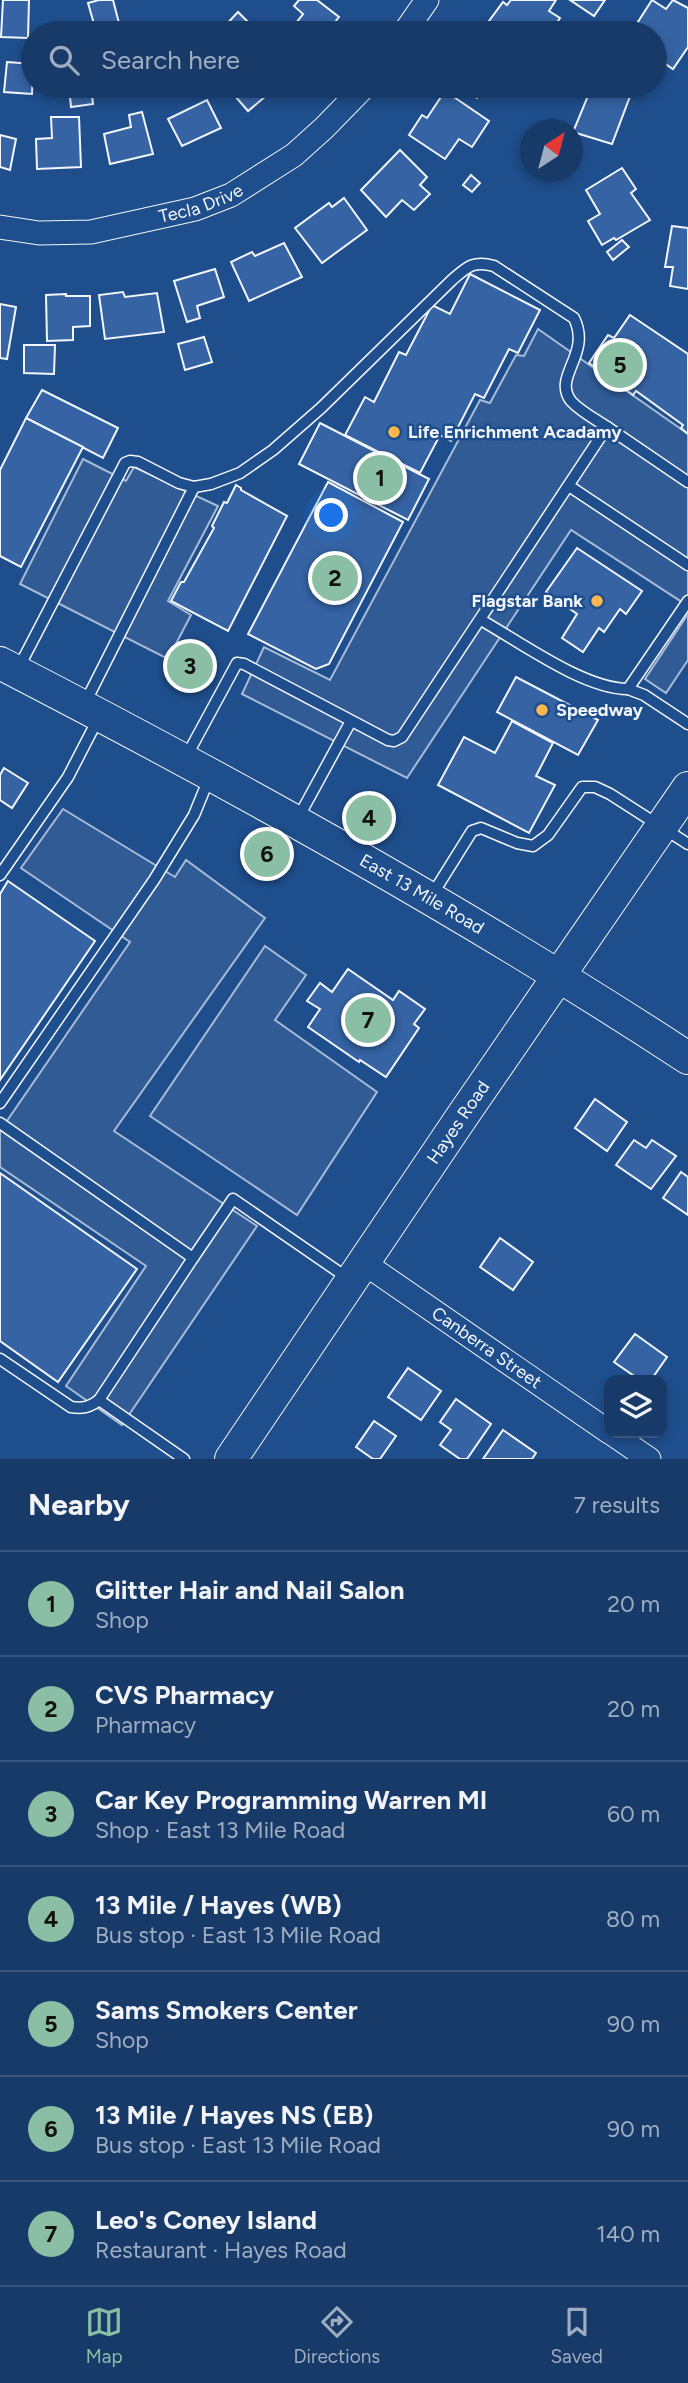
<!DOCTYPE html>
<meta charset="utf-8">
<style>
:root{--surface:#173a69;--page:#244571;--text:#f1f3f6;--muted:#9eadc0;--line:#36547d;--accent:#8abfa5}
body{margin:0;font-family:Figtree,sans-serif;background:var(--page);color:var(--text)}
.controls{position:absolute;right:21px;bottom:21px;display:grid;overflow:hidden;border-radius:14px;box-shadow:0 4px 10px #0003}
.controls button{width:63px;height:63px;display:grid;place-items:center;padding:0;border:0;border-bottom:2px solid var(--line);background:var(--surface);color:var(--text);font:35px sans-serif}
.compass{position:absolute;left:520px;top:119px;width:63px;height:63px;border-radius:50%;background:var(--surface);box-shadow:0 4px 10px #0003;rotate:36deg}
.you{position:absolute;left:332px;top:516px;width:24px;height:24px;margin:-18px;border:5px solid #fff;border-radius:50%;background:#1a73e8;box-shadow:0 0 0 10px #1a73e833}
.badge{display:grid;place-items:center;width:46px;height:46px;border-radius:50%;background:var(--accent);color:#111;font-size:23px;font-weight:700}
.pin{position:absolute;translate:-50% -50%;border:4px solid #fff;box-shadow:0 2px 7px #0006}
.list{margin:0;padding:0;list-style:none}
h2{display:flex;justify-content:space-between;align-items:center;height:91px;margin:0;padding:0 28px;font-size:30px}
h2 small{font-size:23px;font-weight:400;color:var(--muted)}
.list li{display:grid;grid-template-columns:46px 1fr auto;gap:21px;align-items:center;box-sizing:border-box;height:105px;padding:0 28px;border-top:2px solid var(--line)}
.list b{display:block;font-size:26px;white-space:nowrap}
.list p{margin:0;font-size:23px;white-space:nowrap;color:var(--muted)}
.list em{font-size:23px;font-style:normal;color:var(--muted)}
.icon{flex:none;width:38px;height:38px;fill:none;stroke:currentColor;stroke-width:2;stroke-linecap:round;stroke-linejoin:round}
.map{position:relative;flex:none;width:688px;height:1459px;overflow:hidden}
.search{position:absolute;background:var(--surface);box-shadow:0 4px 10px #0003;left:21px;right:21px;top:21px;height:77px;display:flex;align-items:center;gap:18px;box-sizing:border-box;padding:0 24px;border-radius:38px;color:var(--muted);font-size:26px}
.sheet{height:826px;background:var(--surface)}
nav{display:flex;justify-content:space-around;align-items:center;box-sizing:border-box;height:98px;border-top:2px solid var(--line);background:var(--surface);font-size:19px;color:var(--muted)}
nav a{display:grid;justify-items:center;gap:4px}
nav .on{color:var(--accent)}
.map>svg:first-child{display:block}
.parking{fill:#305b95;stroke:#a8bbd7;stroke-width:2}
.building{fill:#3563a3;stroke:#f2f6ff;stroke-width:2}
.lines{fill:none;stroke-linecap:round;stroke-linejoin:round}
.lane-casing{stroke:#f2f6ff;stroke-width:13}
.street-casing{stroke:#f2f6ff;stroke-width:25}
.secondary-casing{stroke:#f2f6ff;stroke-width:34}
.lane{stroke:#1f4e8c;stroke-width:10}
.street{stroke:#1f4e8c;stroke-width:23}
.secondary{stroke:#1f4e8c;stroke-width:32}
.poi-dot{fill:#ffb74d;stroke:#1f4e8c;stroke-width:2.5}
.labels{text-anchor:middle;dominant-baseline:central;stroke-width:5;stroke-linejoin:round;paint-order:stroke}
.street-label{font-size:18px;fill:#f2f6ff;stroke:#1f4e8c}
.poi-label{font-size:18px;font-weight:bold;fill:#f2f6ff;stroke:#1f4e8c;text-anchor:start}
</style>
<div class="map">
<svg width="688" height="1459" viewBox="0 0 688 1459">
<rect width="100%" height="100%" fill="#1f4e8c"/>
<g class="parking">
<polygon points="538,329 688,434 688,606 571,530 407,778 242,694 264,647 330,680 480,400 490,403 516,355 524,356"/>
<polygon points="83,459 126,481 134,467 218,506 168,601 191,615 168,659 20,584"/>
<polygon points="688,614 688,660 666,693 645,679"/>
<polygon points="63,809 175,877 186,860 265,918 114,1131 257,1226 122,1425 66,1386 146,1266 0,1167 0,1131 130,942 21,868"/>
<polygon points="265,946 306,975 275,1020 377,1092 297,1215 150,1116"/>
</g>
<g class="building">
<polygon points="3,0 29,0 28,38 1,37"/>
<polygon points="99,0 113,0 119,23 96,31 88,3"/>
<polygon points="299,0 317,0 339,17 331,27 335,31 334,33 288,33 303,14 294,6"/>
<polygon points="511,0 556,0 549,11 560,18 550,33 507,33 489,21 503,2 507,5"/>
<polygon points="570,0 605,0 594,16"/>
<polygon points="652,0 666,9 673,0 688,8 688,47 673,69 655,57 655,33 649,33 636,25"/>
<polygon points="238,12 257,31 255,33 223,33 220,31"/>
<polygon points="7,62 33,64 32,94 4,92"/>
<polygon points="69,86 91,86 93,104 71,107"/>
<polygon points="231,86 278,86 248,111 228,88"/>
<polygon points="458,86 497,86 493,91 485,86 477,98"/>
<polygon points="592,86 617,86 632,91 612,144 573,132"/>
<polygon points="445,91 489,121 472,147 459,139 445,159 409,135 422,115 427,118"/>
<polygon points="207,100 221,128 182,146 168,119"/>
<polygon points="142,112 153,154 110,164 104,134 131,127 129,115"/>
<polygon points="51,117 79,117 81,167 37,169 36,139 52,138"/>
<polygon points="0,135 16,139 10,170 0,167"/>
<polygon points="400,150 427,177 420,185 430,194 414,210 402,200 386,217 361,190"/>
<polygon points="622,168 636,189 631,193 650,220 616,240 614,238 602,245 588,221 600,214 586,190"/>
<polygon points="471,175 480,183 472,192 463,185"/>
<polygon points="344,198 367,230 322,263 295,228 329,203 332,207"/>
<polygon points="672,226 688,228 688,289 670,286 673,267 665,267"/>
<polygon points="622,240 629,247 613,260 607,252"/>
<polygon points="284,243 302,277 249,301 231,262 252,252 255,256"/>
<polygon points="215,269 224,297 197,306 200,318 187,322 174,281"/>
<polygon points="470,274 540,310 518,353 509,349 484,398 475,394 451,441 440,435 420,473 345,435 365,397 374,402 399,352 406,355 432,305 450,314"/>
<polygon points="123,292 125,297 157,293 164,332 105,339 99,295"/>
<polygon points="66,294 66,296 90,296 90,326 73,327 73,340 47,341 46,295"/>
<polygon points="0,304 16,307 7,359 0,358"/>
<polygon points="630,315 688,354 688,434 681,428 683,425 636,391 633,395 589,363 608,335 614,338"/>
<polygon points="204,337 212,362 185,370 178,344"/>
<polygon points="24,345 55,345 54,374 24,373"/>
<polygon points="42,390 118,428 103,458 26,418"/>
<polygon points="26,418 83,447 21,567 0,556 0,470"/>
<polygon points="320,423 429,479 408,520 299,464"/>
<polygon points="328,482 403,522 329,664 316,669 248,634"/>
<polygon points="236,485 241,488 241,490 287,516 228,631 171,601 181,582 184,582 214,528 212,526 224,502 227,503"/>
<polygon points="577,548 642,591 626,614 620,609 604,632 599,628 583,652 562,638 577,614 546,592"/>
<polygon points="516,677 598,720 578,755 497,712"/>
<polygon points="512,721 553,743 536,776 555,785 529,833 438,785 464,737 495,753"/>
<polygon points="4,768 28,783 12,808 0,800 0,775"/>
<polygon points="8,881 95,941 0,1080 0,894"/>
<polygon points="348,969 393,1000 399,991 425,1009 414,1024 419,1028 386,1077 360,1060 359,1062 308,1027 320,1009 307,1001 320,983 332,992"/>
<polygon points="595,1099 627,1122 607,1151 575,1128"/>
<polygon points="634,1140 646,1148 652,1140 676,1156 651,1189 616,1165"/>
<polygon points="681,1172 688,1177 688,1215 663,1198"/>
<polygon points="0,1173 137,1269 58,1382 0,1341"/>
<polygon points="500,1238 533,1262 513,1290 480,1267"/>
<polygon points="635,1334 667,1357 651,1380 640,1380 614,1362"/>
<polygon points="408,1368 441,1391 421,1420 388,1397"/>
<polygon points="456,1399 491,1424 467,1459 460,1459 440,1445 451,1430 440,1422"/>
<polygon points="374,1421 396,1436 380,1459 373,1459 356,1447"/>
<polygon points="503,1430 536,1453 532,1459 483,1459"/>
</g>
<g class="lines">
<g class="lane-casing">
<g id="lane">
<polyline points="607,427 688,482"/>
<polyline points="569,486 688,565"/>
<polyline points="688,601 628,689 644,695 688,724"/>
<path d="M481 620C520 642 584 689 628 689"/>
<polyline points="18,669 125,463 130,461 138,462 179,483 194,487 84,705"/>
<path d="M185 759 237 663 244 664 388 740 394 741 402 737 607 427C595 419 580 411 571 401 552 376 592 355 574 318L494 266C473 260 467 267 452 280L321 408 273 450 240 473 211 484 194 487"/>
<polyline points="297,820 351,721"/>
<polyline points="0,875 68,777 99,717"/>
<polyline points="432,895 472,831 481,828 517,843 533,846 548,835 582,787 595,787 610,794 688,844"/>
<polyline points="0,1103 154,880 194,815 210,776"/>
<polyline points="0,1123 193,1258 233,1199 349,1279"/>
<path d="M0 1359 71 1407C83 1409 90 1407 99 1400L193 1258"/>
<polyline points="99,1400 184,1459"/>
</g>
</g>
<g class="street-casing">
<g id="street">
<polyline points="404,33 427,0"/>
<path id="s1" d="M0 227 39 233 91 232 195 209 231 195 294 155 324 128 365 86"/>
<path id="s2" d="M364 1263 609 1432"/>
<polyline points="611,1433 649,1459"/>
</g>
</g>
<g class="secondary-casing">
<g id="secondary">
<path id="s3" d="M0 663C236 785 466 913 688 1058"/>
<path id="s4" d="M231 1459 461 1118 688 788"/>
</g>
</g>
<use href="#lane" class="lane"/>
<use href="#street" class="street"/>
<use href="#secondary" class="secondary"/>
</g>
<g class="poi-dot">
<circle cx="394" cy="432" r="7"/>
<circle cx="597" cy="601" r="7"/>
<circle cx="542" cy="710" r="7"/>
</g>
<g class="labels">
<g class="street-label">
<text stroke="none"><textPath href="#s1" startOffset="205">Tecla Drive</textPath></text>
<text stroke="none"><textPath href="#s3" startOffset="481">East 13 Mile Road</textPath></text>
<text stroke="none"><textPath href="#s4" startOffset="406">Hayes Road</textPath></text>
<text stroke="none"><textPath href="#s2" startOffset="149">Canberra Street</textPath></text>
</g>
<g class="poi-label">
<text x="408" y="432">Life Enrichment Acadamy</text>
<text x="583" y="601" text-anchor="end">Flagstar Bank</text>
<text x="556" y="710">Speedway</text>
</g>
</g>
</svg>
<div class="controls">
<button><svg class="icon" aria-label="layers" viewBox="0 0 24 24"><path d="M12 4l9 5-9 5-9-5zM3 14l9 5 9-5"/></svg></button>
</div>
<svg class="compass" viewBox="-18 -18 36 36"><path d="M0-13l5 13h-10z" fill="#e53935"/><path d="M0 13l5-13h-10z" fill="#9eadc0"/></svg>
<div class="you"></div>
<div class="pin badge" style="left:380px;top:478px">1</div>
<div class="pin badge" style="left:335px;top:578px">2</div>
<div class="pin badge" style="left:190px;top:666px">3</div>
<div class="pin badge" style="left:369px;top:818px">4</div>
<div class="pin badge" style="left:620px;top:365px">5</div>
<div class="pin badge" style="left:267px;top:854px">6</div>
<div class="pin badge" style="left:368px;top:1020px">7</div>
<div class="search"><svg class="icon" aria-label="search" viewBox="0 0 24 24"><circle cx="10" cy="10" r="6"/><path d="M15 15l6 6"/></svg>Search here</div>
</div>
<section class="sheet">
<h2>Nearby<small>7 results</small></h2>
<ul class="list">
<li><span class="badge">1</span><div><b>Glitter Hair and Nail Salon</b><p>Shop</p></div><em>20 m</em></li>
<li><span class="badge">2</span><div><b>CVS Pharmacy</b><p>Pharmacy</p></div><em>20 m</em></li>
<li><span class="badge">3</span><div><b>Car Key Programming Warren MI</b><p>Shop · East 13 Mile Road</p></div><em>60 m</em></li>
<li><span class="badge">4</span><div><b>13 Mile / Hayes (WB)</b><p>Bus stop · East 13 Mile Road</p></div><em>80 m</em></li>
<li><span class="badge">5</span><div><b>Sams Smokers Center</b><p>Shop</p></div><em>90 m</em></li>
<li><span class="badge">6</span><div><b>13 Mile / Hayes NS (EB)</b><p>Bus stop · East 13 Mile Road</p></div><em>90 m</em></li>
<li><span class="badge">7</span><div><b>Leo's Coney Island</b><p>Restaurant · Hayes Road</p></div><em>140 m</em></li>
</ul>
</section>
<nav>
<a class="on"><svg class="icon" aria-label="map" viewBox="0 0 24 24"><path d="M3 6l6-2 6 2 6-2v14l-6 2-6-2-6 2zM9 4v14M15 6v14"/></svg>Map</a>
<a><svg class="icon" aria-label="directions" viewBox="0 0 24 24"><path d="M12 3l9 9-9 9-9-9zM9 14v-3h6M13 9l2 2-2 2"/></svg>Directions</a>
<a><svg class="icon" aria-label="saved" viewBox="0 0 24 24"><path d="M7 4h10v16l-5-4-5 4z"/></svg>Saved</a>
</nav>
